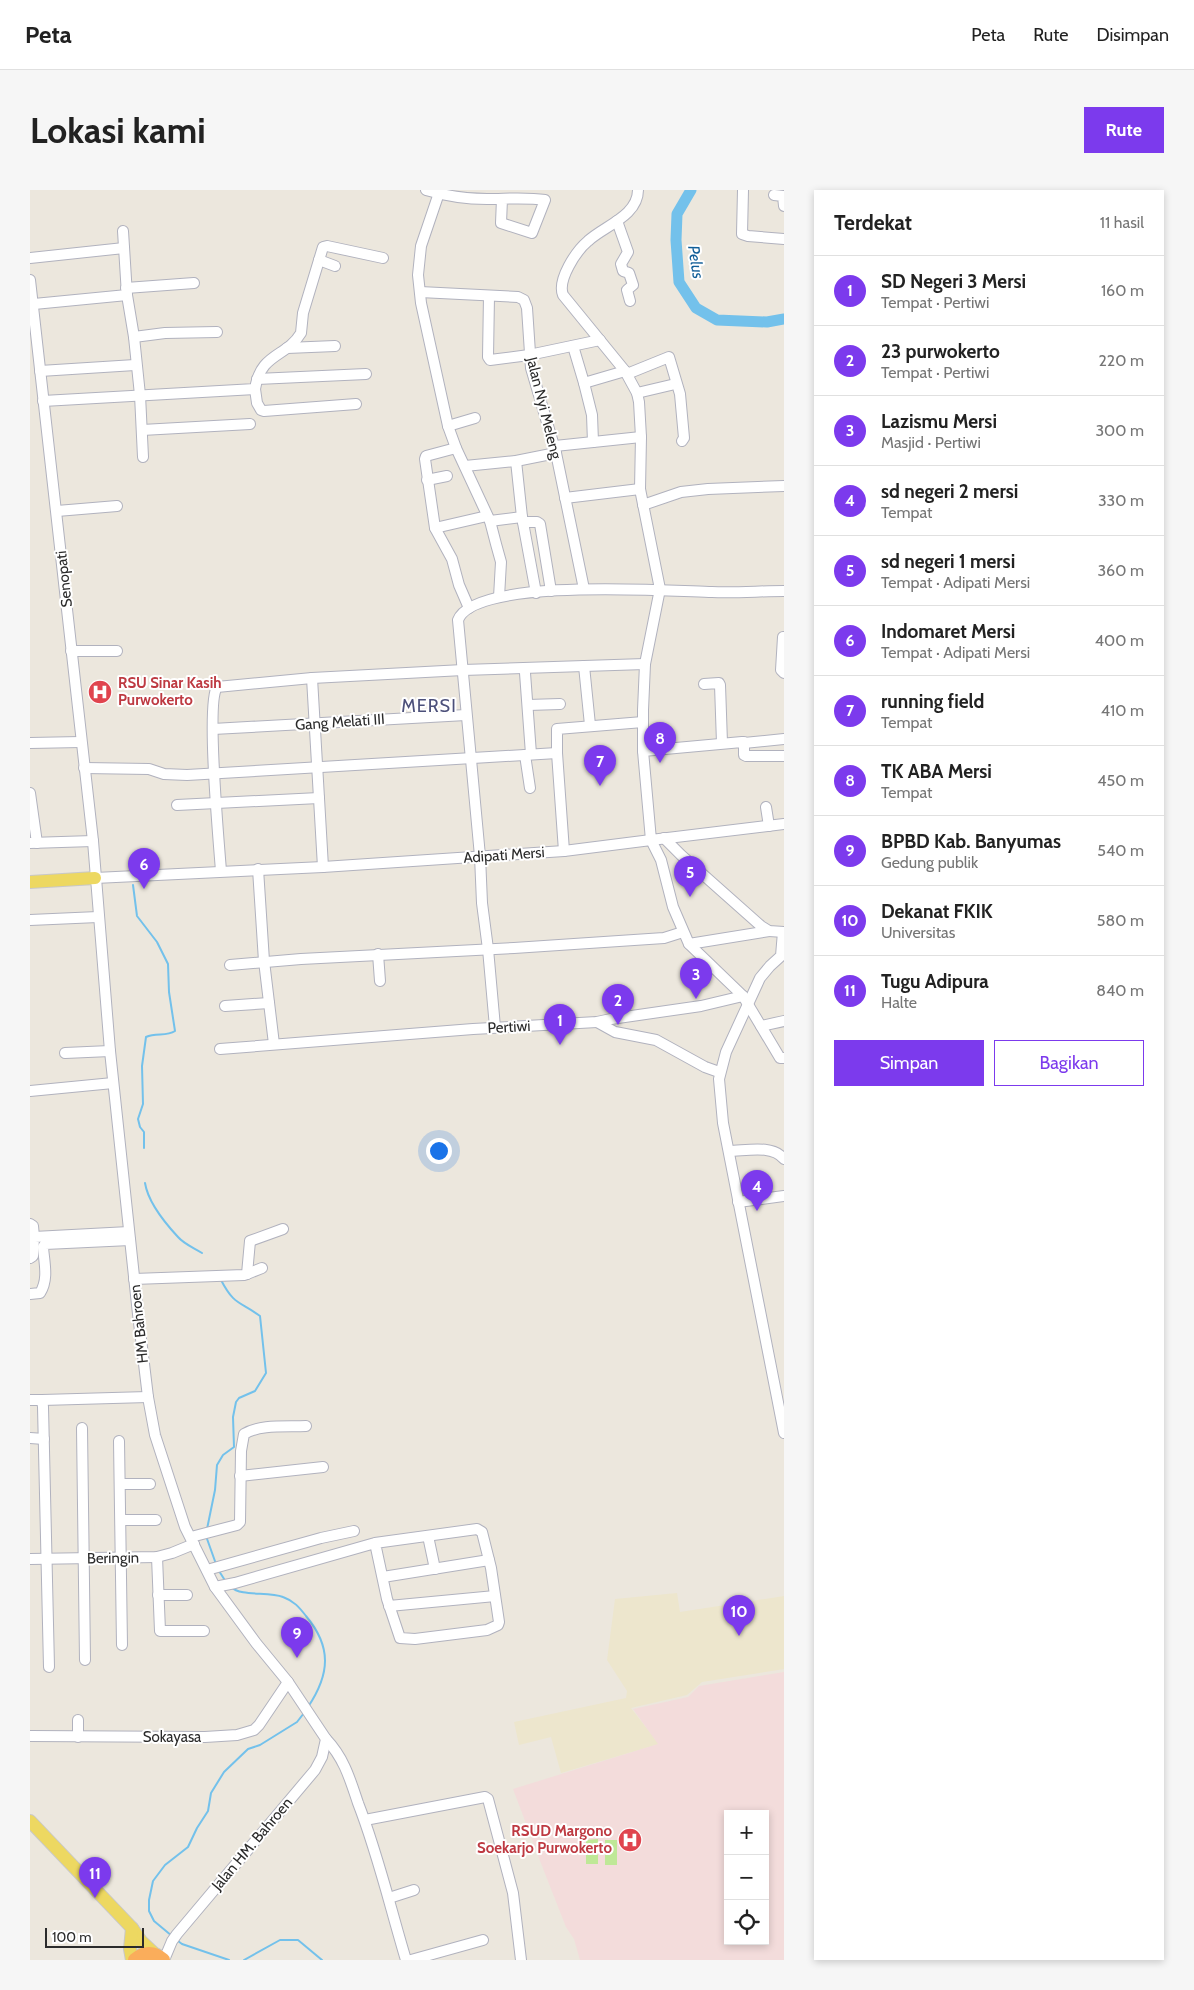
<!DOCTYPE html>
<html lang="id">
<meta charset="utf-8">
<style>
:root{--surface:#fff;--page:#f6f6f6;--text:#222;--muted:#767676;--line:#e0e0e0;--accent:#7c3aed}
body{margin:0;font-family:Cabin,sans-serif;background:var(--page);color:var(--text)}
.controls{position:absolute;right:15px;bottom:15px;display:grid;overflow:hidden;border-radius:0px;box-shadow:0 2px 8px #0003}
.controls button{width:45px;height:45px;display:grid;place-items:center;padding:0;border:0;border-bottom:1px solid var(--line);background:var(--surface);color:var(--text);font:25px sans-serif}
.scale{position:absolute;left:15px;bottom:12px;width:99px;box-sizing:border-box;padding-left:5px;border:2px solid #2b2b2b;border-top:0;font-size:14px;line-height:18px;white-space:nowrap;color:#2b2b2b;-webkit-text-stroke:4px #fff;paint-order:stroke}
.you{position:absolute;left:408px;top:960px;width:18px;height:18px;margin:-12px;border:4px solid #fff;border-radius:50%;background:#1a73e8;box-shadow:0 0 0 8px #1a73e833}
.badge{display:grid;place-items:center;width:32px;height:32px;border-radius:50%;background:var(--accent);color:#fff;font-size:16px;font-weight:700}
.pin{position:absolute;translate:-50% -41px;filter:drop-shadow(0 1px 2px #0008)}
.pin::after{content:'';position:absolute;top:26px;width:18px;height:15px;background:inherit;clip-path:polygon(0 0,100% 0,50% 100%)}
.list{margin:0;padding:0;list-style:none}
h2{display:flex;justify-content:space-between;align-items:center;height:65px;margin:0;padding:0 20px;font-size:21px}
h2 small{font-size:16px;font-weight:400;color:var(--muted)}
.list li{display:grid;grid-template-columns:32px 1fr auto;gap:15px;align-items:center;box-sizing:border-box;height:70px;padding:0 20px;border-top:1px solid var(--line)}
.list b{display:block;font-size:19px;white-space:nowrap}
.list p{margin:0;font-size:16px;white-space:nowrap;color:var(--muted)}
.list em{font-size:16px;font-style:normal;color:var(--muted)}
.actions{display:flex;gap:10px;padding:15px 20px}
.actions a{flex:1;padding:11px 0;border:1px solid var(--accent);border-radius:0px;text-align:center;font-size:18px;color:var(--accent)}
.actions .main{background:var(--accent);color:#fff}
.icon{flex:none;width:28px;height:28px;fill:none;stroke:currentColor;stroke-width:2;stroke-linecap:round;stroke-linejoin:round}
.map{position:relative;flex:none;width:754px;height:1770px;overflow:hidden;border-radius:0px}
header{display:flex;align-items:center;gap:30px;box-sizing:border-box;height:70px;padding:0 25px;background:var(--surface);border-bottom:1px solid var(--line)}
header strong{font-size:24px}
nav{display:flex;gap:28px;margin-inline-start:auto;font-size:18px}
.intro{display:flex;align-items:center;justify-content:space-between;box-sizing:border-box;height:120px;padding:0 30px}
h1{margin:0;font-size:35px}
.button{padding:12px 22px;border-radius:0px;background:var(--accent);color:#fff;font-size:18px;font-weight:700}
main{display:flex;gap:30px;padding:0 30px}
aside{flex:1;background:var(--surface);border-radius:0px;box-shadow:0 2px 8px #0003}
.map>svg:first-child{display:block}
.education{fill:#ede6cd}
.medical{fill:#f3dcdb;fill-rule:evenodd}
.pitch{fill:#bfe897}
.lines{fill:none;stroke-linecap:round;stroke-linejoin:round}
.stream{stroke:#73c1eb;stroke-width:2}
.river{stroke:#73c1eb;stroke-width:11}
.minor-casing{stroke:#b1b2be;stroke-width:12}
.major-casing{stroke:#c8c8c8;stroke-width:14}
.highway-casing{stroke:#c8c8c8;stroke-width:16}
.minor{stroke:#fff;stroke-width:10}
.major{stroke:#edd861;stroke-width:12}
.highway{stroke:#faad5b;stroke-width:14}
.labels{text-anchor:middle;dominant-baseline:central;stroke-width:4;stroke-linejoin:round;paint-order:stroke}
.street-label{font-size:15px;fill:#2b2b2b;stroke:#fff}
.health-label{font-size:15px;font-weight:bold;fill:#be3a42;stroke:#fff;text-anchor:start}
.water-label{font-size:16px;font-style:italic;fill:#115e98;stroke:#fff}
.quarter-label{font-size:18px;letter-spacing:1px;fill:#4c507a;stroke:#fff}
</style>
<header>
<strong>Peta</strong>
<nav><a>Peta</a><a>Rute</a><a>Disimpan</a></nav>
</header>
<div class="intro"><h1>Lokasi kami</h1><a class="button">Rute</a></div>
<main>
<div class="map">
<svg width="754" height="1770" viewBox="0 0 754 1770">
<rect width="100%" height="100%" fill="#ece7dd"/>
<polygon class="education" points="647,1403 650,1422 754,1406 754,1479 672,1492 657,1505 601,1518 629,1554 531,1583 521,1547 489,1555 484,1532 596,1508 597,1501 577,1470 585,1409"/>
<path class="medical" d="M754 1482V1770H550L544 1749 536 1737 512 1676 483 1599 628 1554 603 1519 658 1507 669 1496ZM698 1624H735V1751H698Z"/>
<g class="pitch">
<polygon points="568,1649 568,1674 556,1674 556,1650"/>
<rect x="575" y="1650" width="12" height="25"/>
</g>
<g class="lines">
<g class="stream">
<path d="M103 695 107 726 127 752 138 774 139 802 145 841C136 847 126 842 116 847L112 876 113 914 108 929 110 937 114 942V958"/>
<path d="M115 993C118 1012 135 1033 148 1047 154 1054 164 1058 172 1063"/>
<path d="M177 1339 185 1300 187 1275 193 1265 204 1257 203 1227 206 1212 209 1208 225 1201 236 1183 230 1126C209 1111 204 1115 191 1090"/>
<polyline points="176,1346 186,1374"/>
<polyline points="189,1381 196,1392"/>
<path d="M201 1397C211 1407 239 1401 253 1407 264 1411 269 1417 276 1426 302 1457 300 1484 278 1517"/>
<polyline points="142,1746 124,1731 119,1721 119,1710 123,1691 135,1675 158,1657 167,1638 178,1621 181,1603 194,1582 218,1559 230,1555 267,1532 274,1523"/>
<polyline points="148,1751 152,1754 199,1770"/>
<polyline points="214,1770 250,1750 268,1750 292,1770"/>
</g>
<polyline class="river" points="661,0 647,24 646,50 649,92 666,118 687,130 737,132 754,129"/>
<g class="minor-casing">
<g id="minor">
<path d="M396 0C416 6 436 9 457 9 476 9 496 7 515 10L502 43 471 33 472 9"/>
<polyline points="410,0 391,56 388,85 391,113 418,236 426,258 460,331 466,354 471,372 469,407"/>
<path d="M608 0C608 26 574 36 558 51 546 61 527 90 533 105L595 181 607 203 609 212 611 247 610 299 630 399 615 474 613 520V561L621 650 754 634"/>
<polyline points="713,0 712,44 718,46 754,49"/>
<polyline points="744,5 753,6 754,16"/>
<polyline points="587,31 598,62 591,74 593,81 599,83 603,95 597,100 600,111"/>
<polyline points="93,41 97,105 104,147 110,205 113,267"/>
<polyline points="0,68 94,58"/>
<polyline points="289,70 305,76"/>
<polyline points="0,90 63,651 80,861 108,1124 118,1207 125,1245 155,1337 185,1397 226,1453 258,1492 296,1549 292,1567 285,1580 147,1744 142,1751 134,1770"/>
<polyline points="96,98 164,93"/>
<polyline points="390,102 488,107 494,110 497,118 501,178 526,263 554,399"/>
<polyline points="459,106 458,167 460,170 499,165 570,150"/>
<polyline points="4,114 97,105"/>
<polyline points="104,147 135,143 187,142"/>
<polyline points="543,156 554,193"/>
<polyline points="257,158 305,156"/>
<polyline points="10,181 105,175"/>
<polyline points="597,184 639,167 650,204 654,248 652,251"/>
<polyline points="227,189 336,184"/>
<polyline points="225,199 227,213 231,220 234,221 326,214"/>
<polyline points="607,203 641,195"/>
<path d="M13 211 225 199C231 162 256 168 271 143L273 123 293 57 297 56 353 68"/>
<polyline points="418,236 445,228"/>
<polyline points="112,240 220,234"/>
<polyline points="563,252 562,225 554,193 595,181"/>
<polyline points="525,256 611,247"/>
<polyline points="426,258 396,266 395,269 405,338 422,369 429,395 439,418"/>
<polyline points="486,271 492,327 506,403"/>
<polyline points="435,276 486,271 526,263"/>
<polyline points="397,290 417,286"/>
<polyline points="535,308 610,299"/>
<polyline points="613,315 651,302 678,299 754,296"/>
<polyline points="27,321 87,316"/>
<polyline points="460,331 492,327"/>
<polyline points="493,332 507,332 510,334 521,401"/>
<polyline points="405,338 457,326"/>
<polyline points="753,447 751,480 754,483"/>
<polyline points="41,461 87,461"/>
<polyline points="554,476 560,535"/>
<polyline points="495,483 501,564"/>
<polyline points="282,488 293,677"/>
<polyline points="674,494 689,493 690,495 692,553"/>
<polyline points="498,515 530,514"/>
<polyline points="183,539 436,525"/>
<polyline points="0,553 51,552"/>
<polyline points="714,553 754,549"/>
<polyline points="613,561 712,552 714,552 714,565 716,566 754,566"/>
<polyline points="495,565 500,598"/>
<polyline points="54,578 119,579 134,584 157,585 527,563"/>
<polyline points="0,603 7,653"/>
<polyline points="147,615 289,608"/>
<polyline points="736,617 739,636"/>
<polyline points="634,648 651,665 731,736 739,741 754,742"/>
<polyline points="0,653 63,651"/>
<polyline points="534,661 527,563 527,539 613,532"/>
<polyline points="228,679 234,771 244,854"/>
<path d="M191 681C189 654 176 513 187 497L282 488 433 480 615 474"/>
<polyline points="65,688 293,677 534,661 621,650 631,670 643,717 659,754 713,806 750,868 754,868"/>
<polyline points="0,730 68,727"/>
<polyline points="753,742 751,766 740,776 730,788 696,862 689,889 693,933 754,1243"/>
<polyline points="659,754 739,741"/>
<polyline points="348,764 350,791"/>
<polyline points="200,775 271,769 484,758 634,748 653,742"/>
<polyline points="195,816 239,813"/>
<polyline points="567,832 585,842 626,850 675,877 689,882"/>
<polyline points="731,836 754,831"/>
<path d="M465 837 458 759 452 713 450 666 428 430C444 387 641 401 682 402 706 403 730 401 754 401"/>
<polyline points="190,859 443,839 567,832 581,829 671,816 713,806"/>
<polyline points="35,863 80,861"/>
<polyline points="0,901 83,893"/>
<path d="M699 961C715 961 742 954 754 969"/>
<polyline points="708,1012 754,1006"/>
<polyline points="0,1034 3,1036 4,1047"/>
<polyline points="0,1068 3,1066 4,1047 99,1042"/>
<polyline points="217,1084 232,1078"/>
<polyline points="104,1089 214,1085 217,1084 220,1051 253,1039"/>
<path d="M0 1104 10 1103C19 1089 14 1072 13 1057L15 1054 100 1050"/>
<polyline points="0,1210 12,1210 13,1217 19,1477"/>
<polyline points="12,1210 118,1207"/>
<polyline points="52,1238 55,1470"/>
<polyline points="0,1248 14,1249"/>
<polyline points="89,1251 92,1455"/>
<polyline points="210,1286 293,1277"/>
<polyline points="90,1294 120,1294"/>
<polyline points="92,1330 126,1330"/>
<polyline points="398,1346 405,1379"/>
<path d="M161 1347 207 1335 210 1332 211 1261 214 1244C230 1234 257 1237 276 1236"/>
<polyline points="127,1367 130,1441 174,1441"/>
<polyline points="0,1369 127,1367 142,1363 164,1354"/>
<polyline points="177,1380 291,1348 324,1341"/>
<polyline points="353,1387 459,1370"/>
<polyline points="185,1397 205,1393 345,1353 447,1339 452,1342 461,1378 469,1432 468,1435 457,1440 385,1449 370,1448 357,1409 345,1353"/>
<polyline points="128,1405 157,1405"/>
<polyline points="359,1416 465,1406"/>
<polyline points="0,1546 175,1547 207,1545 224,1540 229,1535 258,1492"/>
<polyline points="48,1547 48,1530"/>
<path d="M296 1549C314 1568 320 1589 328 1613 348 1664 360 1717 376 1770"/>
<polyline points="335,1630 455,1607 458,1609 483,1703 491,1770"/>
<polyline points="359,1708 384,1700"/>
<polyline points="381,1770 453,1750"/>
</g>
</g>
<g class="major-casing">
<g id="major">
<polyline points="0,692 65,688"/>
<polyline points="0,1631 102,1738 111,1751 127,1766"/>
<polyline points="102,1738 100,1759 102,1770"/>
</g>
</g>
<g class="highway-casing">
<path id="highway" d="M105 1770C114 1762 124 1762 133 1770"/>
</g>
<use href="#minor" class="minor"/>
<use href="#major" class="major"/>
<use href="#highway" class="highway"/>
</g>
<defs>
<g id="hospital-disc" transform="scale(1.25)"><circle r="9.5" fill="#e0444e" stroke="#fff"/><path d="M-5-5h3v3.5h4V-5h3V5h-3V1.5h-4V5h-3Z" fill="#fff"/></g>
</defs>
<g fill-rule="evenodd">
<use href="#hospital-disc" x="70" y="502"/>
<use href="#hospital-disc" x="600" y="1650"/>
</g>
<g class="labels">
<g class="street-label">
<text transform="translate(514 218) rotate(76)">Jalan Nyi Meleng</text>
<text transform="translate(34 389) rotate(-96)">Senopati</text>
<text transform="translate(310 532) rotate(-4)">Gang Melati III</text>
<text transform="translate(474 665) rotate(-4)">Adipati Mersi</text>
<text transform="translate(479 837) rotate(-3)">Pertiwi</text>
<text transform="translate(109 1134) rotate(-96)">HM Bahroen</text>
<text transform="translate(83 1368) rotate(-1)">Beringin</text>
<text x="142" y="1547">Sokayasa</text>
<text transform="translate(222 1654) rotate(-50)">Jalan HM. Bahroen</text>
</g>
<g class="health-label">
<text x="88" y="493">RSU Sinar Kasih<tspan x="88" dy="17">Purwokerto</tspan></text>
<text x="582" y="1641" text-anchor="end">RSUD Margono<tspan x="582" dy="17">Soekarjo Purwokerto</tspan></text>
</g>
<g class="water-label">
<text transform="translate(666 72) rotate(81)">Pelus</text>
</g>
<g class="quarter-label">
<text x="399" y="516">MERSI</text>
</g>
</g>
</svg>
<div class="controls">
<button>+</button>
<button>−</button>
<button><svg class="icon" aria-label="locate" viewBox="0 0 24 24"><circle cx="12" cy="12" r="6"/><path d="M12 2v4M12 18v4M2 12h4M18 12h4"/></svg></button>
</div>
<div class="scale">100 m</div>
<div class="you"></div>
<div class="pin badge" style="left:530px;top:855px">1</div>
<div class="pin badge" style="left:588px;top:835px">2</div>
<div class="pin badge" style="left:666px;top:809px">3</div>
<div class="pin badge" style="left:727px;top:1021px">4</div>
<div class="pin badge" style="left:660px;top:707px">5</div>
<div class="pin badge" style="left:114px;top:699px">6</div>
<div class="pin badge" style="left:570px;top:596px">7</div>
<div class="pin badge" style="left:630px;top:573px">8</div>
<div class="pin badge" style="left:267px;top:1468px">9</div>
<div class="pin badge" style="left:709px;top:1446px">10</div>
<div class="pin badge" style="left:65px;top:1708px">11</div>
</div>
<aside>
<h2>Terdekat<small>11 hasil</small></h2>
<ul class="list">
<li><span class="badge">1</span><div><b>SD Negeri 3 Mersi</b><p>Tempat · Pertiwi</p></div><em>160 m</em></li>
<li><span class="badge">2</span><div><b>23 purwokerto</b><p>Tempat · Pertiwi</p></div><em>220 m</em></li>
<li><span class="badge">3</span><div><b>Lazismu Mersi</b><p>Masjid · Pertiwi</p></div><em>300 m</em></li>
<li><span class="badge">4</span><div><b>sd negeri 2 mersi</b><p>Tempat</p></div><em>330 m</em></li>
<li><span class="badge">5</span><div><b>sd negeri 1 mersi</b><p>Tempat · Adipati Mersi</p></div><em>360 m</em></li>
<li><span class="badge">6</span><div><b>Indomaret Mersi</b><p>Tempat · Adipati Mersi</p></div><em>400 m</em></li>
<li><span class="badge">7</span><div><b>running field</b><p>Tempat</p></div><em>410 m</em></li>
<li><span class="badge">8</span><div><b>TK ABA Mersi</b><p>Tempat</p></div><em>450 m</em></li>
<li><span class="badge">9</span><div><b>BPBD Kab. Banyumas</b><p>Gedung publik</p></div><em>540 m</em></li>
<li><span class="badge">10</span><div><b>Dekanat FKIK</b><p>Universitas</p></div><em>580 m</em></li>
<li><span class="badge">11</span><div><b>Tugu Adipura</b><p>Halte</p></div><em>840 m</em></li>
</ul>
<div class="actions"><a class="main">Simpan</a><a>Bagikan</a></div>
</aside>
</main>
